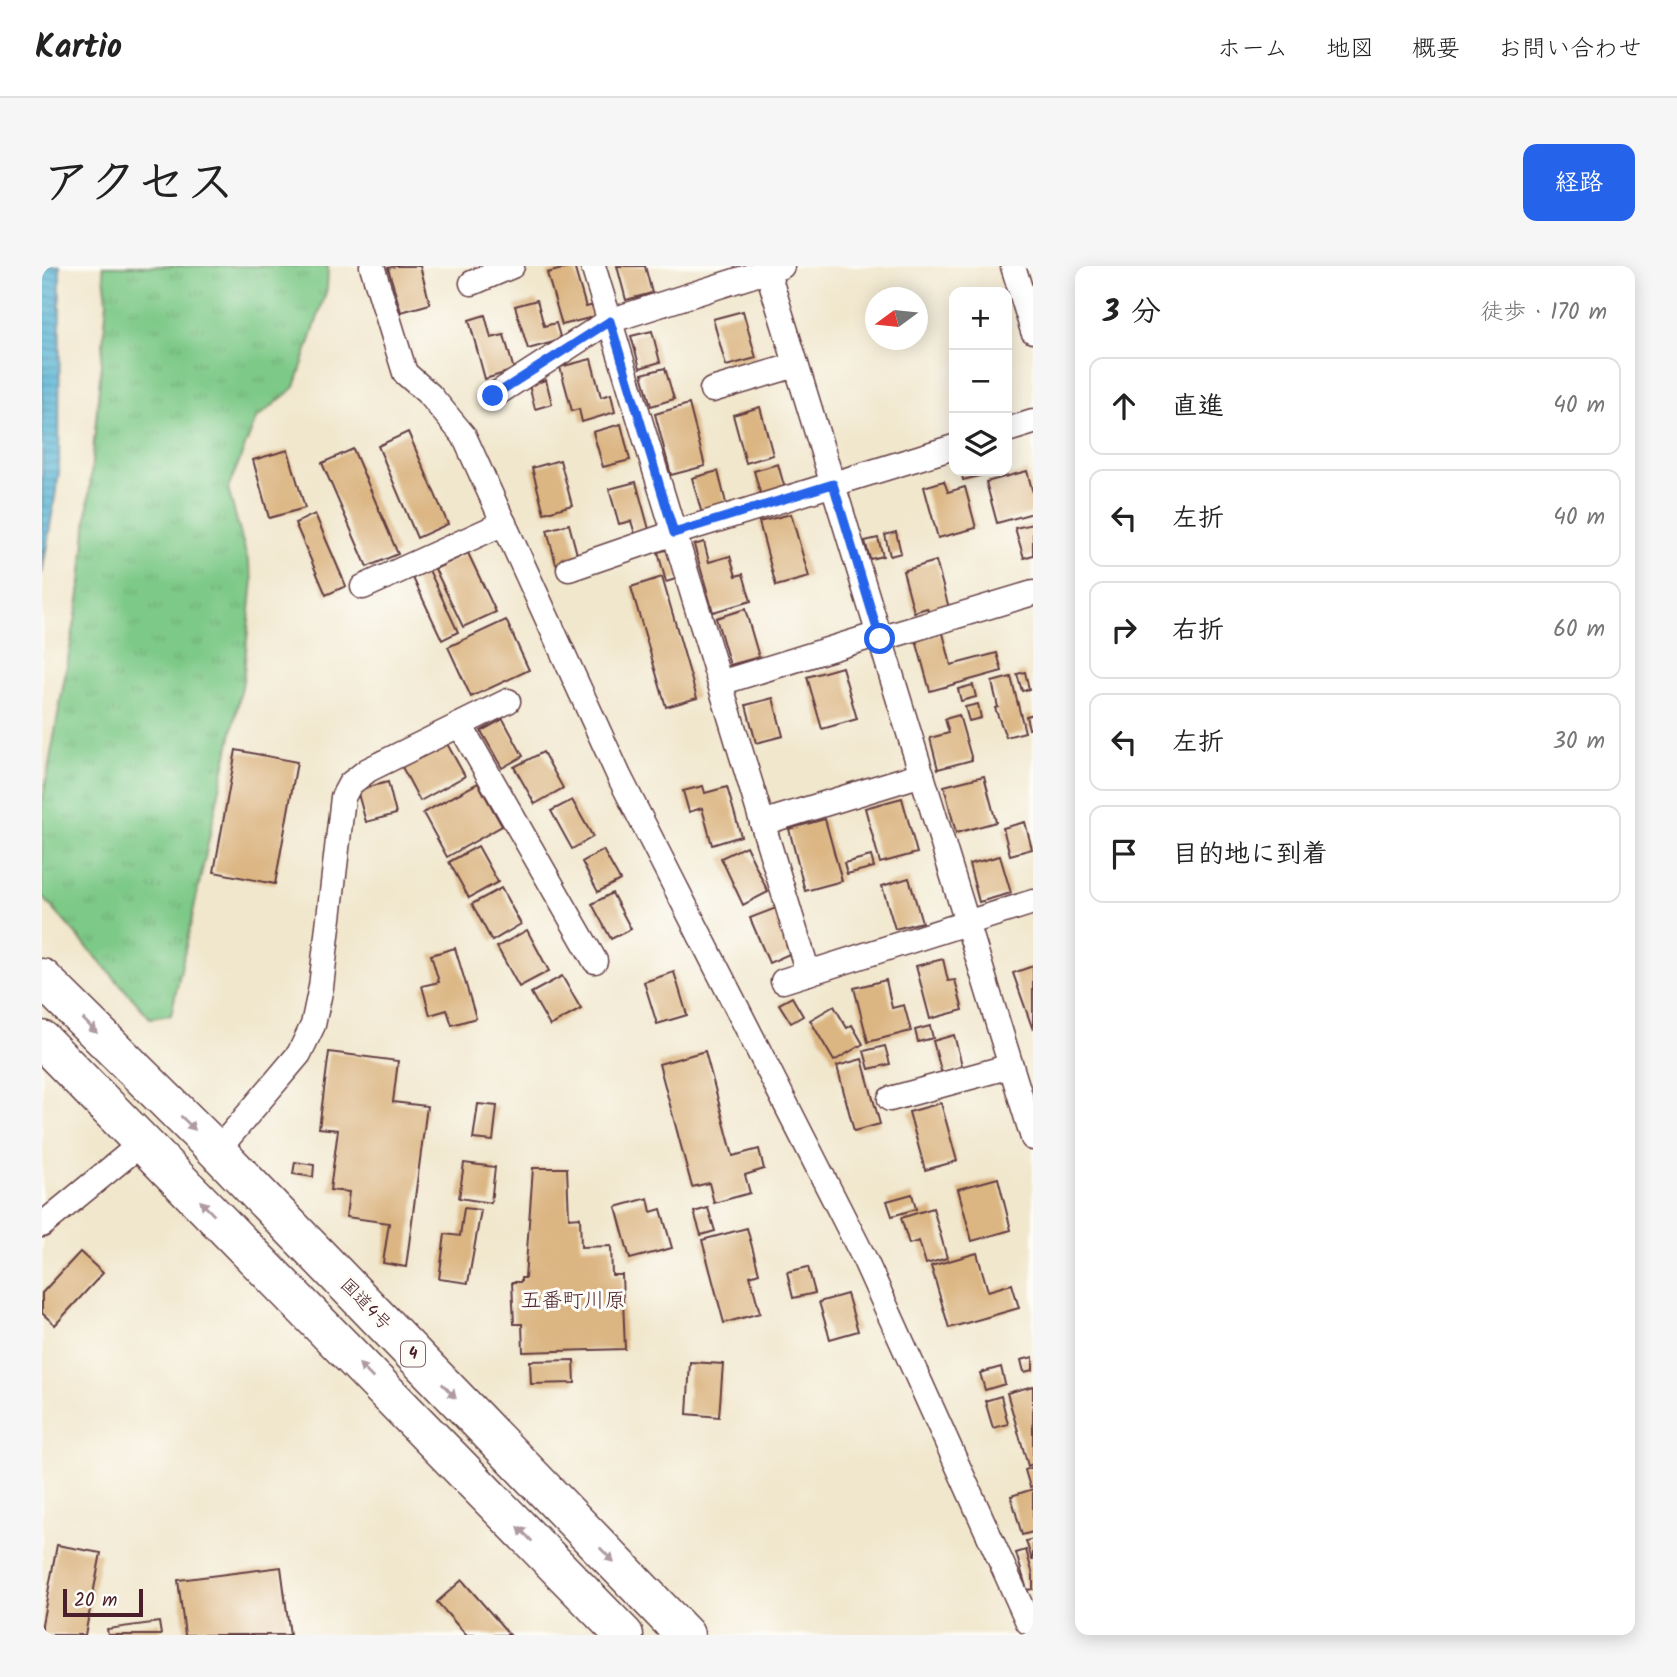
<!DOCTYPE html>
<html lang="ja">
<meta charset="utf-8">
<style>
:root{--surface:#fff;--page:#f6f6f6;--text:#222;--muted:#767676;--line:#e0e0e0;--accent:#2563eb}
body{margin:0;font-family:Kalam,"Klee One",sans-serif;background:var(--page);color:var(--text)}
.controls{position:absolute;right:21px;top:21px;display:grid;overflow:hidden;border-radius:14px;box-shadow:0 4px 18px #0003}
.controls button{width:63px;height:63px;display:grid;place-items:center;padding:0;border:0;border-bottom:2px solid var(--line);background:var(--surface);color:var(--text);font:35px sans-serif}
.compass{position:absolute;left:823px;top:21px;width:63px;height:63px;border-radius:50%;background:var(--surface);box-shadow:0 4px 18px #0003;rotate:255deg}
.scale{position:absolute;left:21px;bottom:18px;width:80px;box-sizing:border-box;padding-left:7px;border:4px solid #4a1f2b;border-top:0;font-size:19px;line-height:24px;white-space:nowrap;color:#4a1f2b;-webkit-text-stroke:5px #fdfcf7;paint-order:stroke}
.stop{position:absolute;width:21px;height:21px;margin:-16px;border:5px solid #2563eb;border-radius:50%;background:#fff}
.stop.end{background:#2563eb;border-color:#fff;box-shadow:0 2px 7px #0008}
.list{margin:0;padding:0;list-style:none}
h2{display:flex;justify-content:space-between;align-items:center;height:91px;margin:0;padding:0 28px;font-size:30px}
h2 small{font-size:23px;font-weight:400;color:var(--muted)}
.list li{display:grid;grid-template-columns:46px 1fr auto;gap:21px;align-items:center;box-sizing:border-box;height:98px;margin:0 14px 14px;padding:0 14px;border:2px solid var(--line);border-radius:14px}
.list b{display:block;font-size:26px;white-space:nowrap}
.list em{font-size:23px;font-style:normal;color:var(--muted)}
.icon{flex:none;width:38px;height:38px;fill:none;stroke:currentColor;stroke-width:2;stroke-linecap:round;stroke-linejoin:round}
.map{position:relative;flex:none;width:991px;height:1369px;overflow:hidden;border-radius:14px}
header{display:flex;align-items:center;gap:42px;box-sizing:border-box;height:98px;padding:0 35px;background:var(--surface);border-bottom:2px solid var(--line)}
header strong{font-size:33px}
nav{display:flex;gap:38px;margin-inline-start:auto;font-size:24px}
.intro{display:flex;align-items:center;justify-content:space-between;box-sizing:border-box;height:168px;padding:0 42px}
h1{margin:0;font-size:49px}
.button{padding:18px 32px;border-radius:14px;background:var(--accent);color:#fff;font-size:24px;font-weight:700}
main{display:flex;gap:42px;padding:0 42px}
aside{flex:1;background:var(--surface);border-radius:14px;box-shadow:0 4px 18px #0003}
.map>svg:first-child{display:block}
.park{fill:url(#park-tufts);stroke:#647459;stroke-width:2}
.water{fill:url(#water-rules);stroke:#506a80;stroke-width:2}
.building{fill:#dbb582}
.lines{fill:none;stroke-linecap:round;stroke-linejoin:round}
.minor-casing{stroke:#633d43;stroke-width:27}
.trunk-casing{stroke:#633d43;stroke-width:41}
.minor{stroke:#fff;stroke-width:24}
.trunk{stroke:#fff;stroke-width:38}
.oneway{fill:#ae9aa0}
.route{stroke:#2563eb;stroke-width:9}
.labels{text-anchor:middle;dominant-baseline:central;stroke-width:6;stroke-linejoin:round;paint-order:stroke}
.shield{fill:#fdfcf7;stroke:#806168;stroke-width:2}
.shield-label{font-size:16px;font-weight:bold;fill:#4a1f2b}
.street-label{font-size:18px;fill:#4a1f2b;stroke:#fdfcf7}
.quarter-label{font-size:21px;fill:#4a1f2b;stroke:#fdfcf7}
</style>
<header>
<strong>Kartio</strong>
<nav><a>ホーム</a><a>地図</a><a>概要</a><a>お問い合わせ</a></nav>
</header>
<div class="intro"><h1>アクセス</h1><a class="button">経路</a></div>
<main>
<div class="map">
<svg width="991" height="1369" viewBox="0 0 991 1369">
<defs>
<pattern id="park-tufts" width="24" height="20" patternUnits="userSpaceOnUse" patternTransform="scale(1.75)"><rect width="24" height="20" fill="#7dc987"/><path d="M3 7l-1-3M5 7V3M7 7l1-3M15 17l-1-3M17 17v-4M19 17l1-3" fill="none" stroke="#6eac75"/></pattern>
<pattern id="water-rules" width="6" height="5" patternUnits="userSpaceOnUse" patternTransform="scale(1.75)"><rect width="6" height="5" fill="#56b4d4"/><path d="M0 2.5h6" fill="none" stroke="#4992ac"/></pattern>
</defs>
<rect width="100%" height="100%" fill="#fdfcf7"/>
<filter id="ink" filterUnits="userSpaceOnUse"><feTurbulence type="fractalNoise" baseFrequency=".0143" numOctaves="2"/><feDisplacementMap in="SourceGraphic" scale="14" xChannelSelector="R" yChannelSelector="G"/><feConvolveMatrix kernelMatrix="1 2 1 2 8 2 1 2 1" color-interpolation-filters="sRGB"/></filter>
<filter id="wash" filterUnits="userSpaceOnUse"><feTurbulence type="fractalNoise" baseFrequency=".00686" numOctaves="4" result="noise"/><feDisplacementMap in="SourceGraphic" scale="28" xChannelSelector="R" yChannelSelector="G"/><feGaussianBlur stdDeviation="1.57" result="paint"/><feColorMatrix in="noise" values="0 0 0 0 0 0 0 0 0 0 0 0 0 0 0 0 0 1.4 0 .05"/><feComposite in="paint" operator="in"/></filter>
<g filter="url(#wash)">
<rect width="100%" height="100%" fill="#f1e7cd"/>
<polygon class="park" points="61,0 286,0 285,23 253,121 214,153 186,223 211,313 201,415 129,749 108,752 0,630 0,537 38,328 65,35"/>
<polygon class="water" points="0,0 18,0 17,207 0,308"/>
<g id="blocks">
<g class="building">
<polygon points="354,0 378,0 388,38 359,46 346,2"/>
<polygon points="532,0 544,41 552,39 555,50 520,59 505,7"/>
<polygon points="575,0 603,0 610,27 584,34"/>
<polygon points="495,34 502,60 514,57 519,74 486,83 473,40"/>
<polygon points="701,45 714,92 684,100 671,53"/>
<polygon points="443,49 449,72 462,69 472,104 443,113 427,54"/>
<polygon points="610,65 618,96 598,102 589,70"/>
<polygon points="549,93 559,131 569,128 573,146 540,156 537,143 530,145 518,101"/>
<polygon points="623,102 632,133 609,140 600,108"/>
<polygon points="504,114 510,138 493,143 487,119"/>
<polygon points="647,138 663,200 629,209 613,148"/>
<polygon points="718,141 731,189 704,197 691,149"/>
<polygon points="579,158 588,194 561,201 551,166"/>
<polygon points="366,166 406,258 375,272 336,180"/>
<polygon points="311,183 356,288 325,301 280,197"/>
<polygon points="246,184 263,242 227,252 211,194"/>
<polygon points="518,194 530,239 502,247 490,202"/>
<polygon points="736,198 743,223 719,230 712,205"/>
<polygon points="676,205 685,241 660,248 650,212"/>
<polygon points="919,205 944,205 945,208 921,214"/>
<polygon points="985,205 991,227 991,247 955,257 944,216"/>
<polygon points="902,215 906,226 923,221 934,262 896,272 882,221"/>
<polygon points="594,216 608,267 594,271 589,255 577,258 567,223"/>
<polygon points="273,248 304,320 284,329 253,257"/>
<polygon points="749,248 767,311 734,320 717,256"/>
<polygon points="527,258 536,292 514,298 505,264"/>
<polygon points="991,258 991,289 982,292 973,262"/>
<polygon points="854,266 859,287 848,290 843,269"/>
<polygon points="836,272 841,290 828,293 823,275"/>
<polygon points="662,276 667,296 688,290 694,310 701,308 709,335 671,346 652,279"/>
<polygon points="628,283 637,312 624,316 616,286"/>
<polygon points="426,287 454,346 421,361 393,303"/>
<polygon points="894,295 907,342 887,348 885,342 872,346 861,305"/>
<polygon points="387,304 416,366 400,374 371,312"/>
<polygon points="620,311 655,432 624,441 589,321"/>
<polygon points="703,343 717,391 688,399 674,352"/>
<polygon points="464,354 487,404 429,431 406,381"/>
<polygon points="901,367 909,399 955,387 960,405 888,425 874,374"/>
<polygon points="800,401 815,453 780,463 765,411"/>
<polygon points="983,406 987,423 980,425 975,408"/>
<polygon points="969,411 983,466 964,471 953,442 956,441 950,416"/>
<polygon points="931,419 934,431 919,435 916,423"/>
<polygon points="731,432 741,470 714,477 704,439"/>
<polygon points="936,438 939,452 927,455 923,441"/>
<polygon points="991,448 991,462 987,463 984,450"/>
<polygon points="917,449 930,494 896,503 888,472 907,467 903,453"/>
<polygon points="461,453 481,490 460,502 439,465"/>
<polygon points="404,476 423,510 378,535 360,501"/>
<polygon points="194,484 255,496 233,618 172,606"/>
<polygon points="501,486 521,522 493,538 472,501"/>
<polygon points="942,510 954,556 914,567 902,520"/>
<polygon points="346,516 354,548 324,556 315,524"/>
<polygon points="436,517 460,560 405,591 381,547"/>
<polygon points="661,520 663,527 685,521 699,570 670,579 660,542 647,546 641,525"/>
<polygon points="860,532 875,587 838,597 823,542"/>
<polygon points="530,534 551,571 530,583 509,545"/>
<polygon points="783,553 800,615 763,625 747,563"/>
<polygon points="983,556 990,583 968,589 961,562"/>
<polygon points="436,580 456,616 427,632 407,596"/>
<polygon points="704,580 726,626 701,639 679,592"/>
<polygon points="561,584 578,614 556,626 540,596"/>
<polygon points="829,590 832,601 805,608 802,597"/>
<polygon points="958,590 969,627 937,636 927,598"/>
<polygon points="867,612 880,656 853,663 840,620"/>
<polygon points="459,622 479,658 450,675 430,638"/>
<polygon points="570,627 589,663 569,673 550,638"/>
<polygon points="734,642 752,686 727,697 708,652"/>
<polygon points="485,664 507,705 477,721 455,681"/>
<polygon points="413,682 434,752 410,759 405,744 388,749 380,720 397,716 389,689"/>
<polygon points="901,693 906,715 913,714 921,744 888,753 874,700"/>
<polygon points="991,700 991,764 971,707"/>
<polygon points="632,706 645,749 615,758 602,716"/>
<polygon points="520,710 539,743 508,760 489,727"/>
<polygon points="844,714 850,742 862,739 869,765 826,776 812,722"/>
<polygon points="750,731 761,750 749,757 737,738"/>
<polygon points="792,740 805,762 810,759 821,778 792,795 768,754"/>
<polygon points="888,760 891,772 876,776 873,764"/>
<polygon points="912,769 921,803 900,808 891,775"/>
<polygon points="843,780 848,798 827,803 822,785"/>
<polygon points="663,785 691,890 717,883 722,903 703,909 708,927 672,937 667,917 650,921 617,798"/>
<polygon points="287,786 356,795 351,836 385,840 364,1001 341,997 347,957 304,951 307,926 288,924 296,864 277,862"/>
<polygon points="820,793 838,858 812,865 795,800"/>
<polygon points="899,837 915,895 883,904 867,846"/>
<polygon points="436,838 455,840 451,875 431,873"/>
<polygon points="253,896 272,899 271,911 251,908"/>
<polygon points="422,897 453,901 449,937 417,932"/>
<polygon points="491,902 525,902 527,952 538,951 539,981 569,980 570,1009 580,1009 583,1083 481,1086 480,1058 472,1058 470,1016 479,1016 479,1012 483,1012"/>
<polygon points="956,912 969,964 930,975 916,923"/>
<polygon points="870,928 874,943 850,950 845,935"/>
<polygon points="606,932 609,946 619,943 630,982 588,993 574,941"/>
<polygon points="422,942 439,944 426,1017 397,1013 403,968 418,970"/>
<polygon points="666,942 673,965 659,969 652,946"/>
<polygon points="891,942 905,992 884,998 877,975 867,978 859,952"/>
<polygon points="705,962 717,1007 708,1010 718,1047 682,1057 660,974"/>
<polygon points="38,986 61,1007 13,1059 0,1047 0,1027"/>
<polygon points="935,987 946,1025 970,1018 977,1042 907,1062 889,1000"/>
<polygon points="766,1001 773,1027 751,1032 745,1006"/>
<polygon points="805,1028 816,1065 788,1073 777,1036"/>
<polygon points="991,1091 991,1104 982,1106 979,1094"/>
<polygon points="532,1094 533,1117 489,1118 488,1095"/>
<polygon points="648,1096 681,1098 677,1151 645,1148"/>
<polygon points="959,1101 963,1118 943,1124 938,1107"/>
<polygon points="991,1120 991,1198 986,1200 965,1127"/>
<polygon points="959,1130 966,1158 951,1162 943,1135"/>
<polygon points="991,1201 991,1220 988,1221 983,1204"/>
<polygon points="991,1223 991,1266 980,1269 969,1230"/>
<polygon points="991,1273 991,1294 990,1294 984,1275"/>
<polygon points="15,1279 59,1287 43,1369 0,1369 0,1358"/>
<polygon points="984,1284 991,1309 991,1323 985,1324 974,1287"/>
<polygon points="239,1301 248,1369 143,1369 136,1314"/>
<polygon points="420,1314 468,1369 424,1369 395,1336"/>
<polygon points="117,1356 119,1369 66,1369 65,1363"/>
</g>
</g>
</g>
<g filter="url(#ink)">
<use href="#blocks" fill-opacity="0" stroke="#633d43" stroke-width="2"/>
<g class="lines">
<g class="minor-casing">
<g id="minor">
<polyline points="330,0 363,107 388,129 422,170 577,510 822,992 986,1356"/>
<polyline points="551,0 766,707"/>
<polyline points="724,0 991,872"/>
<polyline points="971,0 991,65"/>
<polyline points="430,17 470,0"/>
<polyline points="670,124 754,99"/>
<polyline points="451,130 567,55 740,0"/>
<polyline points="965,164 991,156"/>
<polyline points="527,303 632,267 912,181"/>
<polyline points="321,321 462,257"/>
<polyline points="838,373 991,327"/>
<polyline points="678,417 837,368"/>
<polyline points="418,459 553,695"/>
<polyline points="720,557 880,508"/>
<polyline points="741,715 991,636"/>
<polyline points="848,833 969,800"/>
<polyline points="175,885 257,788 271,759 279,721 301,531 308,518 326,504 466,435"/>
<polyline points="0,959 100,877"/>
</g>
</g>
<g class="trunk-casing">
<g id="trunk">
<polyline points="0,712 175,885 643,1369"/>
<polyline points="0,774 582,1369"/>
</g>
</g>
<use href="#minor" class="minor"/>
<use href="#trunk" class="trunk"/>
</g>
<defs><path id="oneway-solid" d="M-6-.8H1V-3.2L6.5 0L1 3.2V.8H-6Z" transform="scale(1.75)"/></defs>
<g class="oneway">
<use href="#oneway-solid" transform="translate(48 760) rotate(45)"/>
<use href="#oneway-solid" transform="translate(146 857) rotate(44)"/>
<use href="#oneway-solid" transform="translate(165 942) rotate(-134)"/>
<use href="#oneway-solid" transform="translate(324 1105) rotate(-134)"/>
<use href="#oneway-solid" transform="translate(407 1125) rotate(46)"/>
<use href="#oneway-solid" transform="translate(483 1268) rotate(-134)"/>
<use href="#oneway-solid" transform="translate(565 1289) rotate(46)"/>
</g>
</g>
<g class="lines" filter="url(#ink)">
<polyline class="route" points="451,130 568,55 632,267 791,218 838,373"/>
</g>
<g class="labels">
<rect class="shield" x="359" y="1075.5" width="24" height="25" rx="5"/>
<g class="shield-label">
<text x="371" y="1088">4</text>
</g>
<g class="street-label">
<text transform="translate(323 1039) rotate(46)">国道4号</text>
</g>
<g class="quarter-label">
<text x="531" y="1035">五番町川原</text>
</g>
</g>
</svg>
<div class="controls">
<button>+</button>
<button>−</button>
<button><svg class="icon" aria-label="layers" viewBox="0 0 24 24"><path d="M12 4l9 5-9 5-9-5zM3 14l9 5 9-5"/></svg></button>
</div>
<svg class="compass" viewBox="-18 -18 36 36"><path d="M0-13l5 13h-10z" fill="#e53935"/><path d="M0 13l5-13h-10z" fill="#767676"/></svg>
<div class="scale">20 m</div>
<div class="stop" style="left:838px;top:373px"></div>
<div class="stop end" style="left:451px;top:130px"></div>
</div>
<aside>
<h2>3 分<small>徒歩 · 170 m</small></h2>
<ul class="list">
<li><svg class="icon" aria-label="ahead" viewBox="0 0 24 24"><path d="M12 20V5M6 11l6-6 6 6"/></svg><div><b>直進</b></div><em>40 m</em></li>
<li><svg class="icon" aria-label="left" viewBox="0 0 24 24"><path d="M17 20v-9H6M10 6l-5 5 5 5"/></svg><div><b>左折</b></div><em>40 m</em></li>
<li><svg class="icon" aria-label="right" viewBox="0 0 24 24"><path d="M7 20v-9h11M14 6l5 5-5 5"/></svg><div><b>右折</b></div><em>60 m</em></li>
<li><svg class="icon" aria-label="left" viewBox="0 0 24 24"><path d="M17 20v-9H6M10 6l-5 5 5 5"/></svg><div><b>左折</b></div><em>30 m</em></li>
<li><svg class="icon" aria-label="arrive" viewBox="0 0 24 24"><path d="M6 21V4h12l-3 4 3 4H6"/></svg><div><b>目的地に到着</b></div></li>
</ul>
</aside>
</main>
